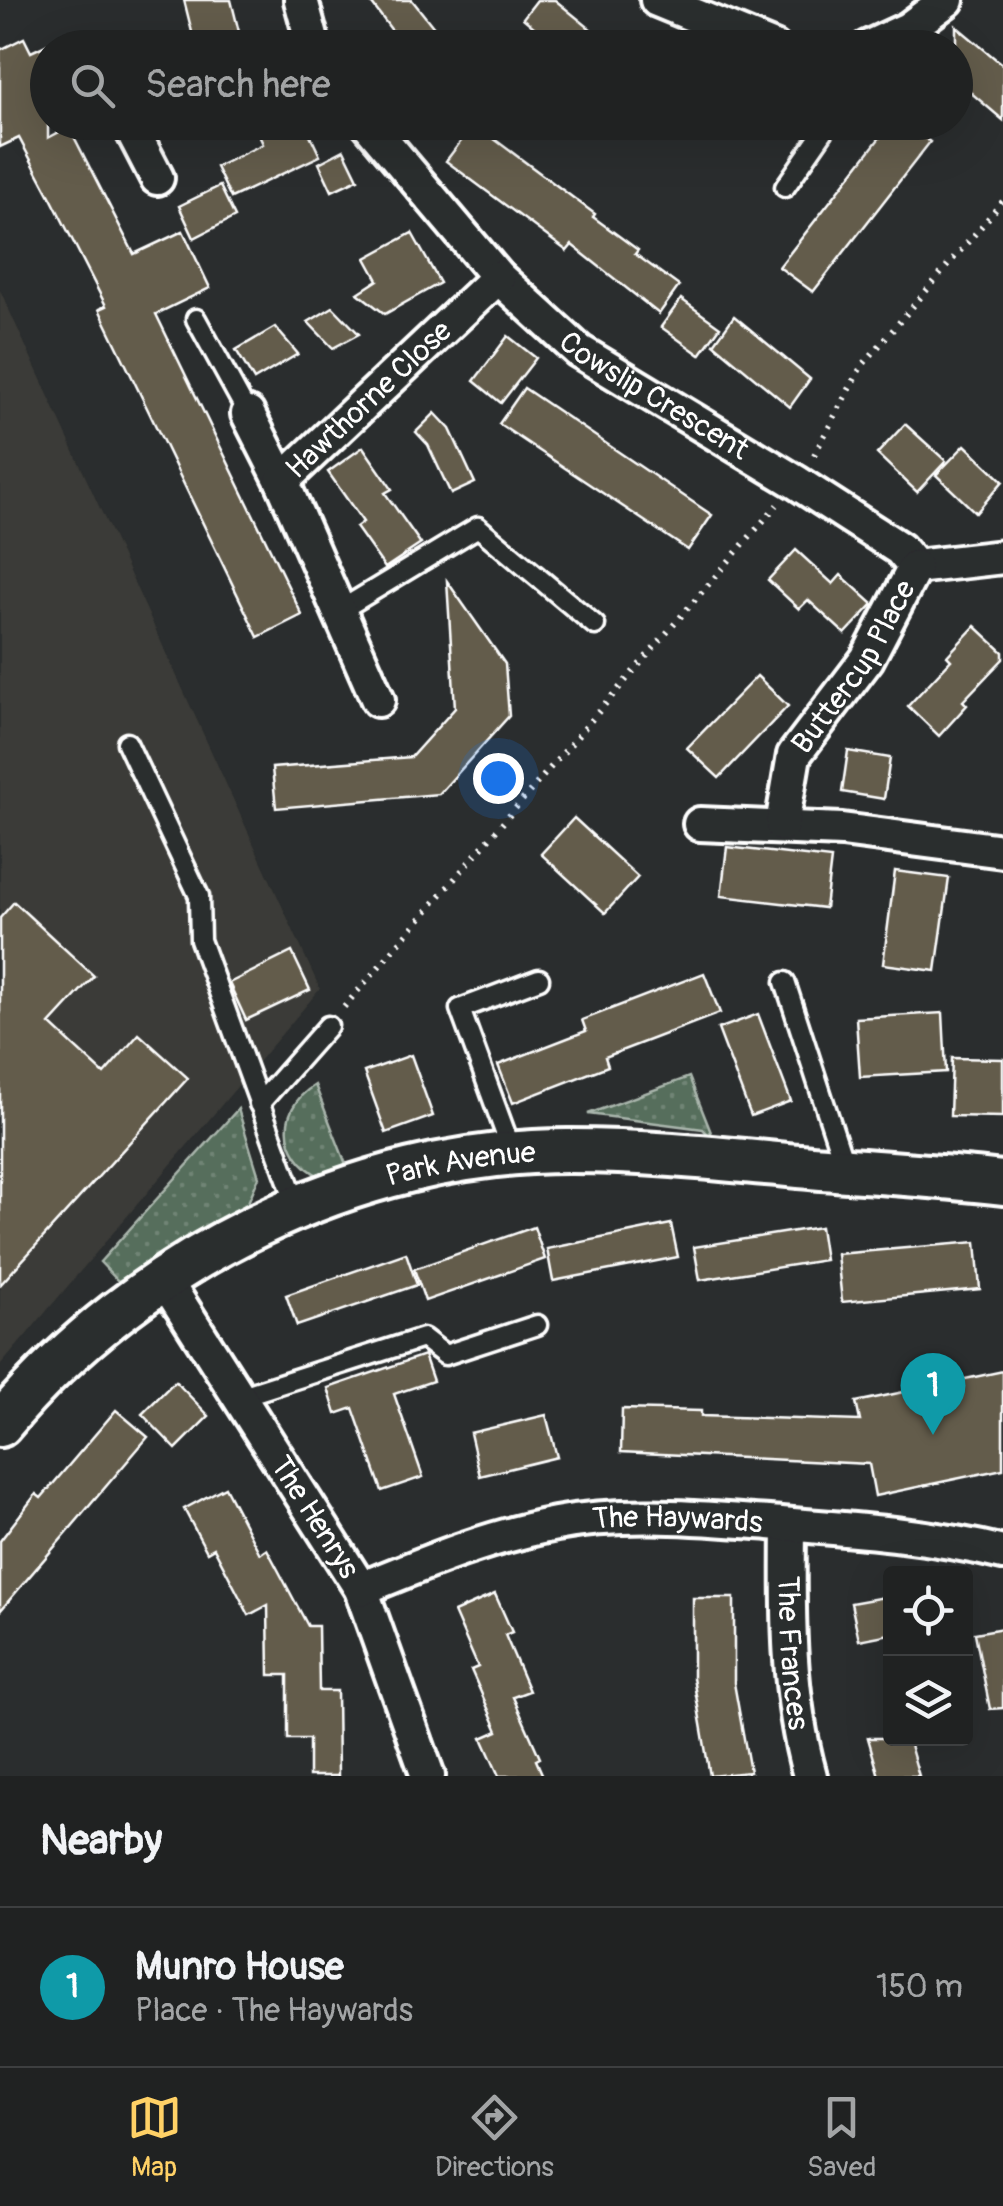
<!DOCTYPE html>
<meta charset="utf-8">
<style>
:root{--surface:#202222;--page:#2d2f2f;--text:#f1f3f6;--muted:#a2a4a5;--line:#3d3f40;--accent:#ffd166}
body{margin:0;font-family:Pangolin,sans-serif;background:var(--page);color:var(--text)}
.controls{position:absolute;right:30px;bottom:30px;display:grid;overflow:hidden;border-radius:10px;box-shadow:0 10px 40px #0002}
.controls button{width:90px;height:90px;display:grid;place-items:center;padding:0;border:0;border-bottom:2px solid var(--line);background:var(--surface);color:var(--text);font:50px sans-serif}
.you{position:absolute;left:498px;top:778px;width:35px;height:35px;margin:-25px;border:8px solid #fff;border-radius:50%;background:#1a73e8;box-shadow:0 0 0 15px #1a73e833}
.badge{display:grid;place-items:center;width:65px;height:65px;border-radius:50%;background:var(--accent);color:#fff;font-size:32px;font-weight:700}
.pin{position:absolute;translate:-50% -82px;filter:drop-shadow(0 2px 5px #0008)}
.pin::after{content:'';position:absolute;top:52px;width:35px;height:30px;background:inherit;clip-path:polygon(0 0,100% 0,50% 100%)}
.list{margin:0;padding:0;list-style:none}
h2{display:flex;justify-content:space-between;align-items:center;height:130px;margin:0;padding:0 40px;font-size:42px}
h2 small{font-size:32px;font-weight:400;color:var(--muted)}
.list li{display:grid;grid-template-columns:65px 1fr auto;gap:30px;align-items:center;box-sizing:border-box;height:160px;padding:0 40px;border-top:2px solid var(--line)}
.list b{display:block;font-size:38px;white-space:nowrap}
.list p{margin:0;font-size:32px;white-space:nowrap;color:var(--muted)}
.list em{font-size:32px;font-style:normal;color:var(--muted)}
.icon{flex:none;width:55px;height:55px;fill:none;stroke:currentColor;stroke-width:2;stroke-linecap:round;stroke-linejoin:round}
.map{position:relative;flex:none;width:1003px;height:1776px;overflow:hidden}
.search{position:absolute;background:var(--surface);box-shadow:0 10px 40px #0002;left:30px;right:30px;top:30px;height:110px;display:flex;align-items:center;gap:25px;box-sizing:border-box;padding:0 35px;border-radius:55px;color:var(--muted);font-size:38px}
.sheet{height:290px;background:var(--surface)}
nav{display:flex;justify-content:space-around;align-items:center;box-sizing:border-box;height:140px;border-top:2px solid var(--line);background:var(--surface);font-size:28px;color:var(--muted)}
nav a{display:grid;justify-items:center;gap:5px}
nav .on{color:var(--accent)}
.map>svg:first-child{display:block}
.built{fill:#3b3b37}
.grass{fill:url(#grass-dots);stroke:#aab6ad;stroke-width:2.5}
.building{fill:#645c4c;stroke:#fff;stroke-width:2.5}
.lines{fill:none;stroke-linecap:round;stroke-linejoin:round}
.service-casing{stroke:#fff;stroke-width:25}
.minor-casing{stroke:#fff;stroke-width:40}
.tertiary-casing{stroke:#fff;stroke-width:50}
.path{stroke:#fff;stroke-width:6;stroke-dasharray:2.5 8;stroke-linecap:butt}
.service{stroke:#2a2d2e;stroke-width:18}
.minor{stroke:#2a2d2e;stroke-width:32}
.tertiary{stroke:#2a2d2e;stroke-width:42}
.labels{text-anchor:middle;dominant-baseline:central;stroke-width:8;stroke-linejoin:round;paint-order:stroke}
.street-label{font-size:30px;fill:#fff;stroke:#2a2d2e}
</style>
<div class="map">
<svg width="1003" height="1776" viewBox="0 0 1003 1776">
<defs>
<pattern id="grass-dots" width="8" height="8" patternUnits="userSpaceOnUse" patternTransform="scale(2.5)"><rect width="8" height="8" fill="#566e5b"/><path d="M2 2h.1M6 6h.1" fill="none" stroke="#6f8474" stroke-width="1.8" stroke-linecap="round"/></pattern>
</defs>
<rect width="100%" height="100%" fill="#2a2d2e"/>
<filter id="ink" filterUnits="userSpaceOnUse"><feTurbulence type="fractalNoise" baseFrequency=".01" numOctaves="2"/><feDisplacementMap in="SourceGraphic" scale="20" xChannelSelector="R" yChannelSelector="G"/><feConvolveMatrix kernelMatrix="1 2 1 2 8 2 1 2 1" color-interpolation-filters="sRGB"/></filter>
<g filter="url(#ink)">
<polygon class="built" points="0,290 320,989 0,1366"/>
<g class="grass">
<polygon points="689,1077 714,1140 703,1129 588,1114"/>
<path d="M315 1085 349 1172 329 1180C282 1164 272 1111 315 1085Z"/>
<polygon points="238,1109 259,1177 246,1207 231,1219 118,1281 100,1262"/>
</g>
<g class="building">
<polygon points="184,0 231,0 243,48 196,48"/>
<polygon points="369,0 412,0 435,29 405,48"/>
<polygon points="537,0 555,0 614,48 559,48 523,18"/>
<polygon points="956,26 1003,65 1003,120 956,80"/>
<polygon points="24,38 31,52 48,44 48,138 69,127 134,254 183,231 210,288 156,314 302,615 258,637 99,309 106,306 50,196 19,138 0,147 0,50"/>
<polygon points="286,122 304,122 320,156 231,198 216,167 263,144 259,135"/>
<polygon points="892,122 905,122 930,142 813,292 779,267"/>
<polygon points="474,124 595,214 593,217 638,250 635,254 679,286 659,314 572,245 567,251 446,161"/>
<polygon points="344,150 358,179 332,191 319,163"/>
<polygon points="220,186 235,217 194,238 179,206"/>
<polygon points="412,233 440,283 385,314 358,293 378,280 366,258"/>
<polygon points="681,299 720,327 700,355 661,327"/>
<polygon points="333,307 359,334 333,348 308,322"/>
<polygon points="734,316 810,379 790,407 714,344"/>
<polygon points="275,327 298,354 254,380 236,350"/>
<polygon points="508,336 536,358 501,403 474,381"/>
<polygon points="524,388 712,515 688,550 499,424"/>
<polygon points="435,413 450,429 475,483 451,494 428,445 416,432"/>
<polygon points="905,424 946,461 917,492 877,454"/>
<polygon points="965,445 1003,481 976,513 936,475"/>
<polygon points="363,447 392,489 385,493 421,544 385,568 356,527 363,522 328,472"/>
<polygon points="796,550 833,584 841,575 873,604 845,634 808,600 799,609 768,580"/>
<polygon points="447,581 505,664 509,716 439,794 276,808 272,768 411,757 455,708"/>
<polygon points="975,626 1003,652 1003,659 963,701 967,705 939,736 908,706 951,660 947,656"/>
<polygon points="757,676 788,706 719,778 687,748"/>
<polygon points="848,751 890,758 884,799 842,792"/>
<polygon points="574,818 638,877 605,913 541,854"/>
<polygon points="727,847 831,859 825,908 721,896"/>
<polygon points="895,871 949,878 936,971 883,964"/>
<polygon points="14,902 94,976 50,1024 104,1074 139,1034 188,1078 0,1285 0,918"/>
<polygon points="292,952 310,990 246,1020 229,983"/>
<polygon points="704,973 720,1013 605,1057 608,1066 513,1103 498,1065 586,1031 582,1020"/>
<polygon points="943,1013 946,1072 860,1077 856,1018"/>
<polygon points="758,1014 791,1101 751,1116 718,1029"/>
<polygon points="411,1055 433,1116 386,1133 364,1072"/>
<polygon points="952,1058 1003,1059 1003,1117 950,1116"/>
<polygon points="671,1224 678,1257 553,1281 547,1249"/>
<polygon points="534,1227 545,1259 425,1301 414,1269"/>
<polygon points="820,1227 825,1260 700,1280 694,1247"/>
<polygon points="976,1242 980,1289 842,1302 837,1254"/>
<polygon points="406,1253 417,1285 297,1326 286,1295"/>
<polygon points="424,1355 433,1381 394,1394 423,1477 382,1491 353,1408 336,1414 328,1388"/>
<polygon points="1003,1371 1003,1469 875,1496 869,1464 621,1452 622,1409 701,1411 701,1416 860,1421 856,1402"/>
<polygon points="175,1381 209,1416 176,1449 142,1414"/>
<polygon points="116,1410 148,1437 0,1611 0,1541 36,1494 41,1498"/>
<polygon points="546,1415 557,1457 480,1476 470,1433"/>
<polygon points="225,1487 260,1554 267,1549 308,1626 318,1626 319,1691 337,1691 338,1776 309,1776 309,1739 288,1739 288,1675 269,1675 268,1605 249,1615 214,1548 207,1552 184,1509"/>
<polygon points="495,1594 512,1632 505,1635 529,1691 513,1697 540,1758 536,1760 543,1776 499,1776 482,1738 498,1731 471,1670 478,1667 454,1612"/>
<polygon points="890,1596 890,1634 859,1640 851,1603"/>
<polygon points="693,1598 734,1598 734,1683 750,1772 710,1776 693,1678"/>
<polygon points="1003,1628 1003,1708 990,1709 975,1633"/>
<polygon points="868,1738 908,1738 919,1776 879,1776"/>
</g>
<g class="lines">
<g class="service-casing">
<g id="service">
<polyline points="785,187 830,122"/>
<polyline points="196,319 248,414"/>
<polyline points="339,611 478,527 595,625"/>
<polyline points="127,743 199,896 200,940 297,1206"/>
<polyline points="785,982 845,1167"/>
<polyline points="259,1104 328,1026"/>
<polyline points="513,1154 460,1009 539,979"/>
<polyline points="239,1397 423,1338 445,1355 537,1325"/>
</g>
</g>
<g class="minor-casing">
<g id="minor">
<polyline points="301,0 314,48"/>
<polyline points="657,0 774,48"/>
<polyline points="867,48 908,29 947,0"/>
<polyline points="128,122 157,178"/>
<path id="s1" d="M367 122 498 277 579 351 796 482 900 549 915 567"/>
<polyline points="248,414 282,481"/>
<polyline points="915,567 1003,557"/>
<path id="s2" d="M378 700 282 481 498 277"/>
<polyline points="700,824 842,830 1003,851"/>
<path id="s3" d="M782 825 794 755 867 659 915 567"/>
<path id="s4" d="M164 1279 361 1589 428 1776"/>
<path id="s5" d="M789 1525C788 1610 787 1694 810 1776"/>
<path id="s6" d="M361 1589C425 1563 487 1537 556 1524 626 1511 698 1518 769 1523 848 1529 926 1534 1003 1553"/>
</g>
</g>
<g class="tertiary-casing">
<g id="tertiary">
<path id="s7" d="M0 1425C137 1261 355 1150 571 1151 647 1151 723 1159 799 1166 867 1172 935 1175 1003 1183"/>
</g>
</g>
<g class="path">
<polyline points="814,455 861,367 1003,201"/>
<polyline points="344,1007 777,505"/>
</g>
<use href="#service" class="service"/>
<use href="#minor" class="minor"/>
<use href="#tertiary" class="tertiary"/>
</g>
</g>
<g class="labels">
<g class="street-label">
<text stroke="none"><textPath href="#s1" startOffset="400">Cowslip Crescent</textPath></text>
<text stroke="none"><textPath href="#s2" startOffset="358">Hawthorne Close</textPath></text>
<text stroke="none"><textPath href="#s3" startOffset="178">Buttercup Place</textPath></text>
<text stroke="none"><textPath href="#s7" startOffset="542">Park Avenue</textPath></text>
<text stroke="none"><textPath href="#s4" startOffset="282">The Henrys</textPath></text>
<text stroke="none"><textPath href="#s6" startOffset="328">The Haywards</textPath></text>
<text stroke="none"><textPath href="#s5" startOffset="128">The Frances</textPath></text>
</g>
</g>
</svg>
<div class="controls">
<button><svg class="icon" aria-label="locate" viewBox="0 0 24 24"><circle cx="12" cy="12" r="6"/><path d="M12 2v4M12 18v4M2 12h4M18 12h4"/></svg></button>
<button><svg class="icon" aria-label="layers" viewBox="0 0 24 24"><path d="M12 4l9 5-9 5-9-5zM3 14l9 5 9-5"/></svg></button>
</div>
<div class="you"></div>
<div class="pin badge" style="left:933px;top:1435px;background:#0f9aa8">1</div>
<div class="search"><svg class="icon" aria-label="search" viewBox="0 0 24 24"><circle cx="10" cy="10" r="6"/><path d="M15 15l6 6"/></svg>Search here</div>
</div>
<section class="sheet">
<h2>Nearby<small></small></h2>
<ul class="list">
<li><span class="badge" style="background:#0f9aa8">1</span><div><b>Munro House</b><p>Place · The Haywards</p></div><em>150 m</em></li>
</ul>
</section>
<nav>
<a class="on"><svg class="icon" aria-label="map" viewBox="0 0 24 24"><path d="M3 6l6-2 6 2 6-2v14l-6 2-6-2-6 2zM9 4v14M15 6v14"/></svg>Map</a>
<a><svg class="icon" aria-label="directions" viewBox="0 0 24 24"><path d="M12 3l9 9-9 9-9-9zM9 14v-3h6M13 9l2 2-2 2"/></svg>Directions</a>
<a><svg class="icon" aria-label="saved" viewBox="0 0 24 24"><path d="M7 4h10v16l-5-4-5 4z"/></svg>Saved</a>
</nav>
